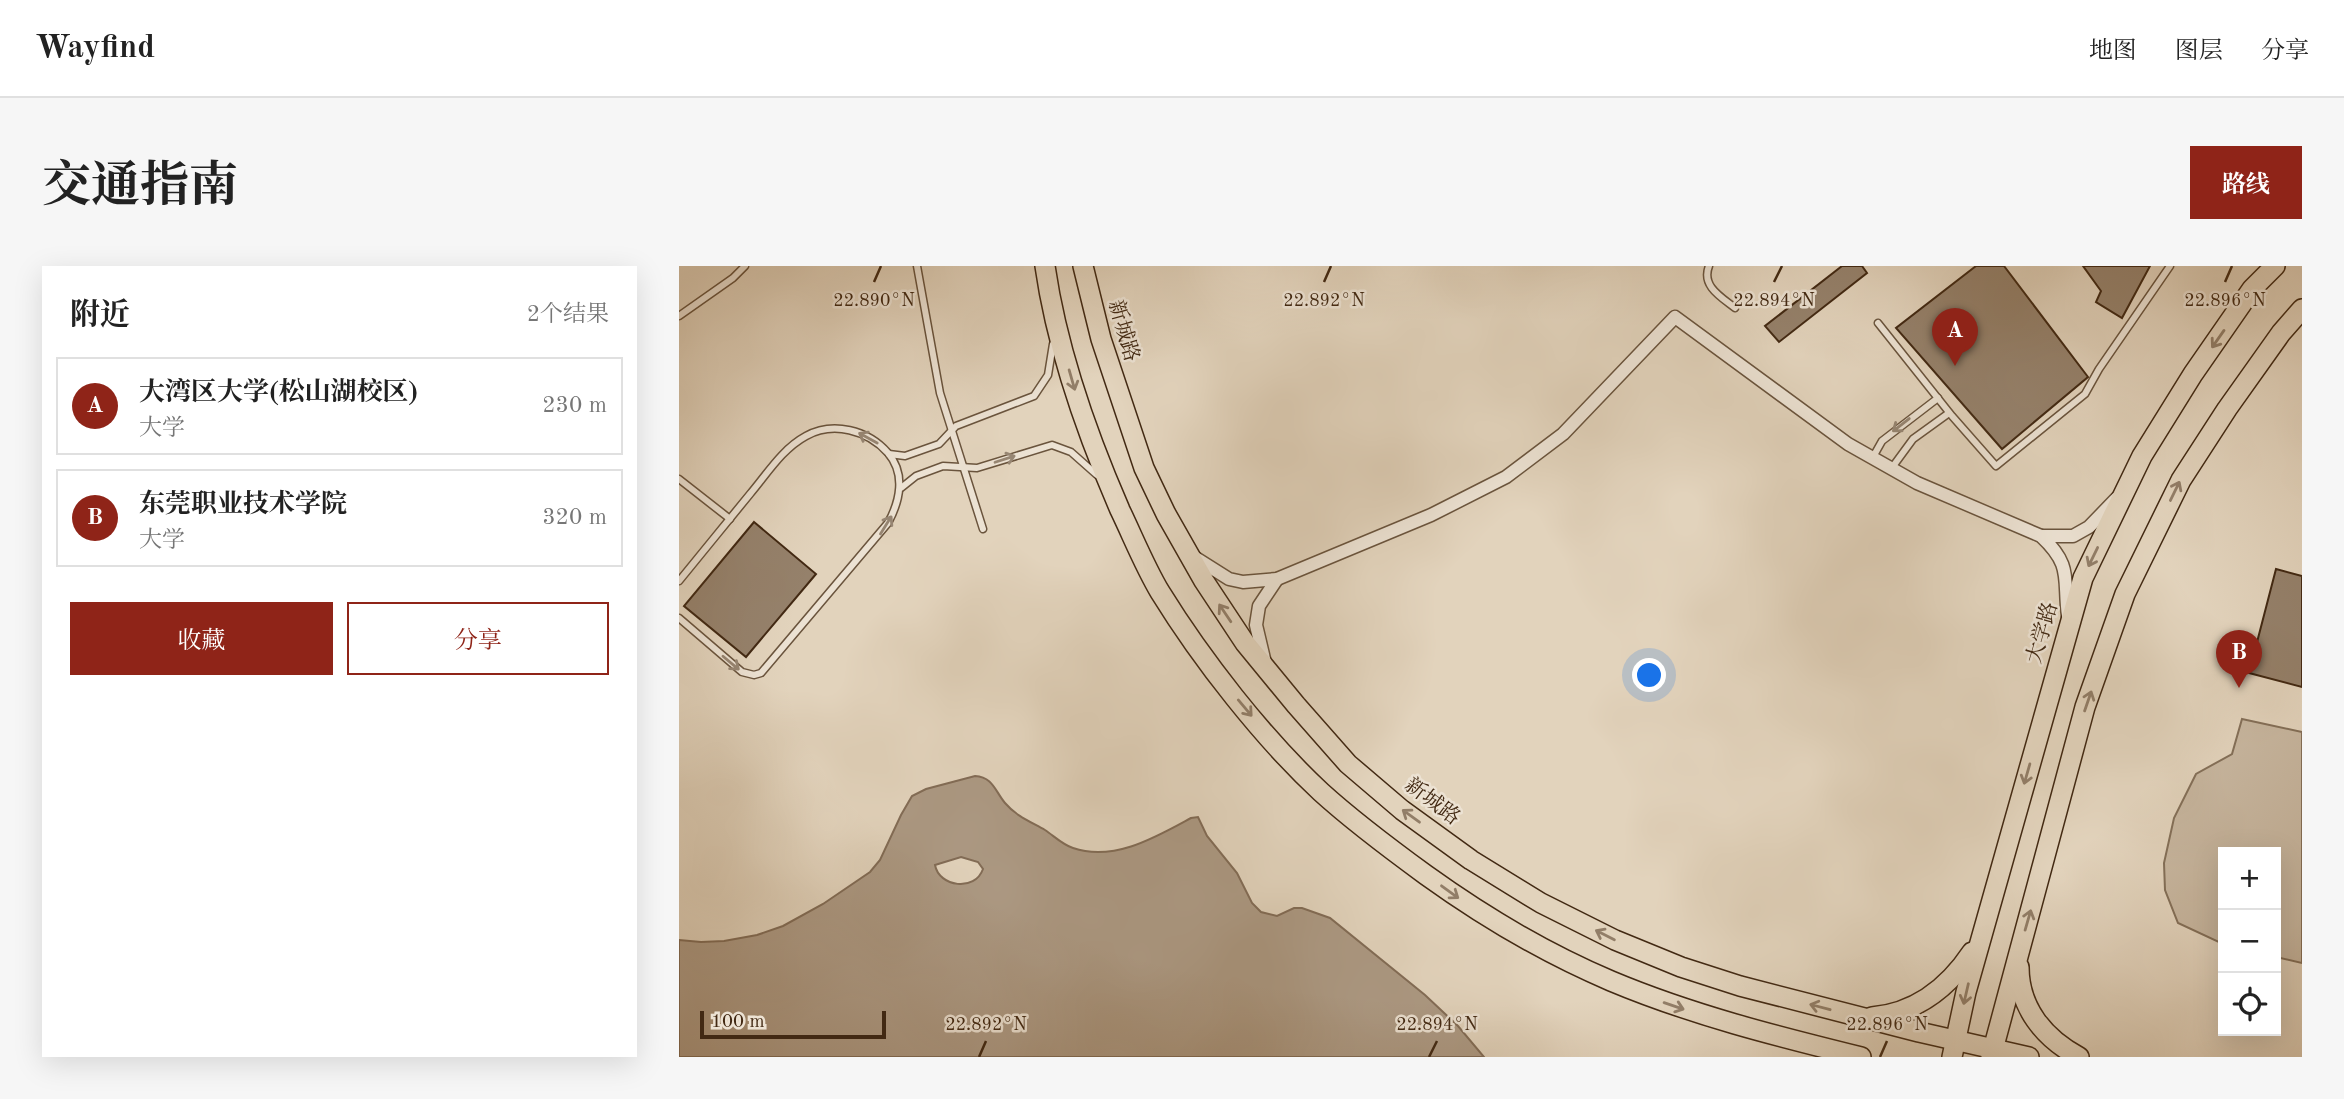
<!DOCTYPE html>
<html lang="zh">
<meta charset="utf-8">
<style>
:root{--surface:#fff;--page:#f6f6f6;--text:#222;--muted:#767676;--line:#e0e0e0;--accent:#8f2418}
body{margin:0;font-family:"Old Standard TT","Noto Serif SC",serif;background:var(--page);color:var(--text)}
.controls{position:absolute;right:21px;bottom:21px;display:grid;overflow:hidden;border-radius:0px;box-shadow:0 7px 28px #0002}
.controls button{width:63px;height:63px;display:grid;place-items:center;padding:0;border:0;border-bottom:2px solid var(--line);background:var(--surface);color:var(--text);font:35px sans-serif}
.scale{position:absolute;left:21px;bottom:18px;width:186px;box-sizing:border-box;padding-left:7px;border:4px solid #422913;border-top:0;font-size:19px;line-height:24px;white-space:nowrap;color:#422913;-webkit-text-stroke:5px #ece2d3;paint-order:stroke}
.you{position:absolute;left:971px;top:410px;width:24px;height:24px;margin:-18px;border:5px solid #fff;border-radius:50%;background:#1a73e8;box-shadow:0 0 0 10px #1a73e833}
.badge{display:grid;place-items:center;width:46px;height:46px;border-radius:50%;background:var(--accent);color:#fff;font-size:23px;font-weight:700}
.pin{position:absolute;translate:-50% -58px;filter:drop-shadow(0 2px 4px #0008)}
.pin::after{content:'';position:absolute;top:37px;width:24px;height:21px;background:inherit;clip-path:polygon(0 0,100% 0,50% 100%)}
.list{margin:0;padding:0;list-style:none}
h2{display:flex;justify-content:space-between;align-items:center;height:91px;margin:0;padding:0 28px;font-size:30px}
h2 small{font-size:23px;font-weight:400;color:var(--muted)}
.list li{display:grid;grid-template-columns:46px 1fr auto;gap:21px;align-items:center;box-sizing:border-box;height:98px;margin:0 14px 14px;padding:0 14px;border:2px solid var(--line);border-radius:0px}
.list b{display:block;font-size:26px;white-space:nowrap}
.list p{margin:0;font-size:23px;white-space:nowrap;color:var(--muted)}
.list em{font-size:23px;font-style:normal;color:var(--muted)}
.actions{display:flex;gap:14px;padding:21px 28px}
.actions a{flex:1;padding:16px 0;border:2px solid var(--accent);border-radius:0px;text-align:center;font-size:24px;color:var(--accent)}
.actions .main{background:var(--accent);color:#fff}
.icon{flex:none;width:38px;height:38px;fill:none;stroke:currentColor;stroke-width:2;stroke-linecap:round;stroke-linejoin:round}
.map{position:relative;flex:none;width:1623px;height:791px;overflow:hidden;border-radius:0px}
header{display:flex;align-items:center;gap:42px;box-sizing:border-box;height:98px;padding:0 35px;background:var(--surface);border-bottom:2px solid var(--line)}
header strong{font-size:33px}
nav{display:flex;gap:38px;margin-inline-start:auto;font-size:24px}
.intro{display:flex;align-items:center;justify-content:space-between;box-sizing:border-box;height:168px;padding:0 42px}
h1{margin:0;font-size:49px}
.button{padding:18px 32px;border-radius:0px;background:var(--accent);color:#fff;font-size:24px;font-weight:700}
main{display:flex;gap:42px;padding:0 42px}
aside{flex:1;background:var(--surface);border-radius:0px;box-shadow:0 7px 28px #0002}
.map>svg:first-child{display:block}
.green{fill:#c7b69f;stroke:#847059;stroke-width:2}
.water{fill:#ac9983;stroke:#826c56;stroke-width:2;fill-rule:evenodd}
.building{fill:#95816b;stroke:#422913;stroke-width:2}
.lines{fill:none;stroke-linecap:round;stroke-linejoin:round}
.service-casing{stroke:#6a543d;stroke-width:9}
.minor-casing{stroke:#6a543d;stroke-width:15}
.primary-casing{stroke:#422913;stroke-width:22}
.service{stroke:#ece2d3;stroke-width:6}
.minor{stroke:#ece2d3;stroke-width:12}
.primary{stroke:#e2d3bc;stroke-width:19}
.oneway{stroke:#927e68}
.oneway2{stroke:#978673}
.ticks{fill:none;stroke:#422913;stroke-width:2.5}
.labels{text-anchor:middle;dominant-baseline:central;stroke-width:5;stroke-linejoin:round;paint-order:stroke}
.street-label{font-size:21px;fill:#422913;stroke:#ece2d3}
.ticks-label{font-size:18px;text-anchor:middle;fill:#422913;stroke:#ece2d3;stroke-width:5;stroke-linejoin:round;paint-order:stroke}
</style>
<header>
<strong>Wayfind</strong>
<nav><a>地图</a><a>图层</a><a>分享</a></nav>
</header>
<div class="intro"><h1>交通指南</h1><a class="button">路线</a></div>
<main>
<aside>
<h2>附近<small>2个结果</small></h2>
<ul class="list">
<li><span class="badge">A</span><div><b>大湾区大学(松山湖校区)</b><p>大学</p></div><em>230 m</em></li>
<li><span class="badge">B</span><div><b>东莞职业技术学院</b><p>大学</p></div><em>320 m</em></li>
</ul>
<div class="actions"><a class="main">收藏</a><a>分享</a></div>
</aside>
<div class="map">
<svg width="1623" height="791" viewBox="0 0 1623 791">
<rect width="100%" height="100%" fill="#e2d3bc"/>
<filter id="stains"><feTurbulence type="fractalNoise" baseFrequency=".00286" numOctaves="4"/><feColorMatrix values="0 0 0 0 .2 0 0 0 0 .09 0 0 0 0 .02 0 0 0 .5 -.17"/></filter>
<radialGradient id="worn" r=".72"><stop offset=".6" stop-color="#630" stop-opacity="0"/><stop offset="1" stop-color="#630" stop-opacity=".3"/></radialGradient>
<polygon class="green" points="1563,453 1623,466 1623,697 1597,691 1597,586 1544,586 1544,678 1499,657 1486,624 1485,597 1495,552 1517,508 1553,488"/>
<path class="water" d="M296 510C314 511 316 525 326 537 337 550 352 556 366 564 375 570 384 579 394 582 435 596 477 571 512 552L519 551 528 570 558 607 573 637 582 646 598 650 615 642H623L651 652 746 729 779 760 805 791H0V674L22 676 45 675 78 669 104 660 144 638 191 606 201 594 222 549 233 530 247 523ZM282 591 299 596 304 603C296 626 260 621 256 599Z"/>
<g class="building">
<polygon points="1163,0 1183,0 1188,7 1100,76 1086,60"/>
<polygon points="1297,0 1325,0 1409,111 1323,183 1217,62"/>
<polygon points="1404,0 1471,0 1443,52 1417,36 1422,25"/>
<polygon points="75,256 137,308 67,391 5,340"/>
<polygon points="1597,303 1623,310 1623,421 1570,407"/>
</g>
<g class="lines">
<g class="service-casing">
<g id="service">
<polyline points="238,0 261,127 304,263"/>
<path d="M1030 0C1022 20 1042 31 1056 42"/>
<polyline points="0,50 54,12 66,0"/>
<polyline points="1199,57 1273,150 1317,200 1406,128 1420,103 1491,0"/>
<polyline points="210,188 226,190 260,178 277,160 355,130 369,109 374,78"/>
<polyline points="1194,191 1203,175 1259,132"/>
<polyline points="1212,203 1234,173 1270,147"/>
<polyline points="0,213 51,253"/>
<polyline points="222,222 237,210 264,200 298,202 373,179 392,186 418,209"/>
<path d="M0 315C24 286 47 257 71 228 88 208 103 183 127 170 154 155 189 164 209 187 227 208 221 235 209 257L82 407 75 409 63 406 0 352"/>
</g>
</g>
<g class="minor-casing">
<g id="minor">
<polyline points="1362,270 1394,270 1410,261 1438,232"/>
<path d="M512 289 550 313 564 316 598 313 752 249 827 211 884 168 996 51 1169 178 1238 217 1362 270C1394 300 1384 312 1389 350"/>
<polyline points="586,397 577,359 580,340 598,313"/>
</g>
</g>
<g class="primary-casing">
<g id="primary">
<path d="M366 0C378 84 407 166 441 244 454 271 466 301 481 326 523 394 584 472 642 526 675 556 710 582 747 609 804 650 866 687 932 715 1013 749 1097 770 1182 791"/>
<polyline points="404,0 422,73 465,202 487,248 525,315 566,377 617,439 669,498 723,544 792,594 862,637 936,674 1002,701 1061,720 1240,766 1350,791"/>
<path d="M1340 701C1340 742 1365 772 1400 791"/>
<path d="M1193 751C1237 747 1269 722 1293 686"/>
<polyline points="1273,791 1287,726 1404,312 1463,190 1514,108 1573,23 1596,0"/>
<polyline points="1312,791 1406,441 1446,328 1502,214 1548,143 1602,67 1623,43"/>
</g>
</g>
<use href="#service" class="service"/>
<use href="#minor" class="minor"/>
<use href="#primary" class="primary"/>
</g>
<defs><path id="oneway-shaft" d="M-6 0H5M1.5-3L5.5 0L1.5 3" fill="none" stroke-width="1.6" stroke-linecap="round" stroke-linejoin="round" transform="scale(1.75)"/></defs>
<g class="oneway">
<use href="#oneway-shaft" transform="translate(1539 73) rotate(125)"/>
<use href="#oneway-shaft" transform="translate(393 114) rotate(74)"/>
<use href="#oneway-shaft" transform="translate(1496 225) rotate(-64)"/>
<use href="#oneway-shaft" transform="translate(1414 291) rotate(116)"/>
<use href="#oneway-shaft" transform="translate(546 347) rotate(-124)"/>
<use href="#oneway-shaft" transform="translate(1409 435) rotate(-71)"/>
<use href="#oneway-shaft" transform="translate(566 442) rotate(50)"/>
<use href="#oneway-shaft" transform="translate(1348 508) rotate(106)"/>
<use href="#oneway-shaft" transform="translate(732 550) rotate(-144)"/>
<use href="#oneway-shaft" transform="translate(771 626) rotate(36)"/>
<use href="#oneway-shaft" transform="translate(1349 654) rotate(-74)"/>
<use href="#oneway-shaft" transform="translate(926 669) rotate(-153)"/>
<use href="#oneway-shaft" transform="translate(1287 728) rotate(103)"/>
<use href="#oneway-shaft" transform="translate(995 740) rotate(19)"/>
<use href="#oneway-shaft" transform="translate(1141 741) rotate(-165)"/>
</g>
<g class="oneway2">
<use href="#oneway-shaft" transform="translate(1222 159) rotate(142)"/>
<use href="#oneway-shaft" transform="translate(189 172) rotate(-151)"/>
<use href="#oneway-shaft" transform="translate(326 193) rotate(-18)"/>
<use href="#oneway-shaft" transform="translate(207 259) rotate(-58)"/>
<use href="#oneway-shaft" transform="translate(52 397) rotate(40)"/>
</g>
<path class="ticks" d="M195 16 202 0M645 16 652 0M1095 16 1103 0M1546 16 1553 0M300 791 307 775M750 791 758 775M1201 791 1208 775"/>
<g class="labels">
<g class="street-label">
<text transform="translate(444 65) rotate(74)">新城路</text>
<text transform="translate(1364 367) rotate(-74)">大学路</text>
<text transform="translate(753 536) rotate(37)">新城路</text>
</g>
</g>
<g class="ticks-label">
<text x="195" y="40">22.890°N</text>
<text x="645" y="40">22.892°N</text>
<text x="1095" y="40">22.894°N</text>
<text x="1546" y="40">22.896°N</text>
<text x="307" y="764">22.892°N</text>
<text x="758" y="764">22.894°N</text>
<text x="1208" y="764">22.896°N</text>
</g>
<rect width="100%" height="100%" filter="url(#stains)"/>
<rect width="100%" height="100%" fill="url(#worn)"/>
</svg>
<div class="controls">
<button>+</button>
<button>−</button>
<button><svg class="icon" aria-label="locate" viewBox="0 0 24 24"><circle cx="12" cy="12" r="6"/><path d="M12 2v4M12 18v4M2 12h4M18 12h4"/></svg></button>
</div>
<div class="scale">100 m</div>
<div class="you"></div>
<div class="pin badge" style="left:1276px;top:100px">A</div>
<div class="pin badge" style="left:1560px;top:422px">B</div>
</div>
</main>
